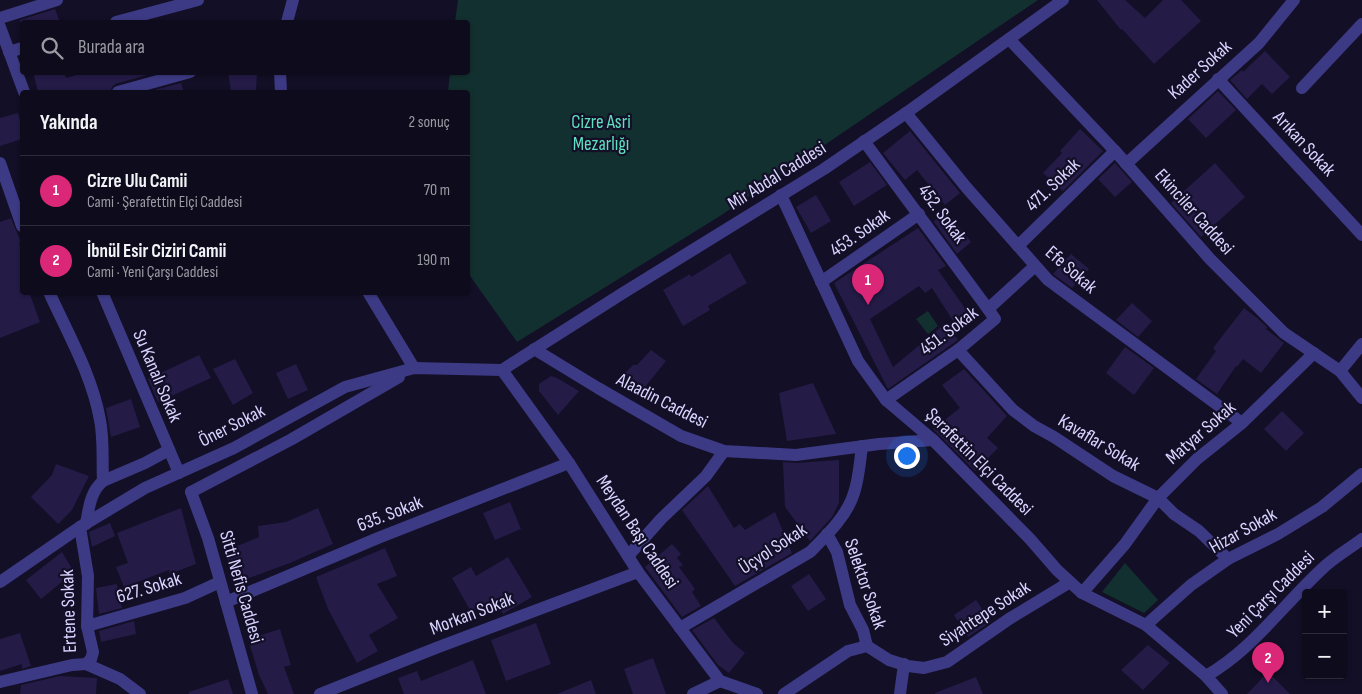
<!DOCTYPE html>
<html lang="tr">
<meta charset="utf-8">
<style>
:root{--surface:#0e0b1c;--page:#1c1929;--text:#f1f3f6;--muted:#9b9ba3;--line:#2e2b3b;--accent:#db2777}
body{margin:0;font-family:"Sofia Sans Condensed",sans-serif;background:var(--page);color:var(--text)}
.controls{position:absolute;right:15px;bottom:15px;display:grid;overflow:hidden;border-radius:5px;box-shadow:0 1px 4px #0004}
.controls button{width:45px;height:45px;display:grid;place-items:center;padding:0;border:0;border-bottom:1px solid var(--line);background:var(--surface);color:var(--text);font:25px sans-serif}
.you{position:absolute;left:906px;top:455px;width:18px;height:18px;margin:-12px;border:4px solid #fff;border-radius:50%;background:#1a73e8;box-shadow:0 0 0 8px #1a73e833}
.badge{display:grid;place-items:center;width:32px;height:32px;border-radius:50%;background:var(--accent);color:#fff;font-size:16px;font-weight:700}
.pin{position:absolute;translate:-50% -41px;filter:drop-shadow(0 1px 2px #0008)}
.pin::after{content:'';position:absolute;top:26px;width:18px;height:15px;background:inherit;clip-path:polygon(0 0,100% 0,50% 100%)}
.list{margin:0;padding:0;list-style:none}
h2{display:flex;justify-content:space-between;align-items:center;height:65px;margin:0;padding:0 20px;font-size:21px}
h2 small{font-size:16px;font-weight:400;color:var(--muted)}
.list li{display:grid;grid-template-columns:32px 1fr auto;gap:15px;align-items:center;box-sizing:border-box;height:70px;padding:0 20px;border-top:1px solid var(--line)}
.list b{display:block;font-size:19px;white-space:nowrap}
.list p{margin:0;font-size:16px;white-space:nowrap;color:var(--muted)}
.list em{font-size:16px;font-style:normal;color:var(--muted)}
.icon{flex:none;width:28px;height:28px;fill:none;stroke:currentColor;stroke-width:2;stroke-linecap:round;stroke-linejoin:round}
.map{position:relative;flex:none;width:1362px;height:694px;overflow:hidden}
.search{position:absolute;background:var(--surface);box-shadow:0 1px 4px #0004;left:20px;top:20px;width:450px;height:55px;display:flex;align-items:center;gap:12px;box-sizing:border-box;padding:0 18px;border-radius:5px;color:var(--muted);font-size:19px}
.panel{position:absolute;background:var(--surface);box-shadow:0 1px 4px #0004;left:20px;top:90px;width:450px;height:205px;border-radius:5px}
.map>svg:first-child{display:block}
.green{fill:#12302f}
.building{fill:#241b47}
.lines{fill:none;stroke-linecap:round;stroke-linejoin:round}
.minor{stroke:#3d3a85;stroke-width:12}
.tertiary{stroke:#3d3a85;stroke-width:12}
.labels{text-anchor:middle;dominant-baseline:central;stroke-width:4.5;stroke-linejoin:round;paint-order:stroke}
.street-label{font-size:19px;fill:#d9d4ff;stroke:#130f26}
.park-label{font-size:19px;fill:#5fe0c0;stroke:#130f26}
</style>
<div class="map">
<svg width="1362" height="694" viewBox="0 0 1362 694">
<rect width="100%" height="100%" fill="#130f26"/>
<g class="green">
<polygon points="458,0 1038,0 720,216 517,342 468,273 468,92 448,92 450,73 468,72 468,22 455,22"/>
<polygon points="928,311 938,326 928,334 916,319"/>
<polygon points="1125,563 1158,600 1144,613 1102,592"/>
</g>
<g class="building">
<polygon points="1097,0 1125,0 1145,18 1163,0 1181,0 1201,21 1154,64 1122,29 1121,30"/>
<polygon points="55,9 60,22 20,22 20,20"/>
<polygon points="1265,51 1290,77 1272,94 1262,84 1247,99 1230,80 1242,70 1243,72"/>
<polygon points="33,72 64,72 66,78 87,72 158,72 115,84 112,87 110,92 38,92"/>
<polygon points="228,72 257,72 256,92 231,92"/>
<polygon points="181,83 184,92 147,92"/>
<polygon points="1218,91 1236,110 1206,138 1188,119"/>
<polygon points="18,113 22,128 22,139 0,146 0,118"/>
<polygon points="1080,129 1103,151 1063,191 1043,173 1062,153 1060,151"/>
<polygon points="910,131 960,193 945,205 917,170 905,180 883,153"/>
<polygon points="870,162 887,185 854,206 839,182"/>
<polygon points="1115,163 1132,182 1115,197 1098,179"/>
<polygon points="1215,163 1245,197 1201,237 1171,203"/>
<polygon points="816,195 831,221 811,233 796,207"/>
<polygon points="946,210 971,242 957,254 934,222 938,215"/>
<polygon points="11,218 21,242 19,243 22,253 22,292 29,292 40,322 0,338 0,222"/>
<polygon points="918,228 946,266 938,270 971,317 957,327 932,288 925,293 919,286 870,319 893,367 946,323 958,340 888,389 834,283"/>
<polygon points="730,253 747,283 708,306 710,310 683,326 663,290 690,274 691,277"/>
<polygon points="1071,254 1089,269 1072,288 1053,274"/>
<polygon points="1132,303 1152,321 1138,337 1116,320"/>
<polygon points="1244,308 1257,318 1267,327 1266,329 1284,343 1261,373 1243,359 1237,367 1236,366 1217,394 1196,379 1216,351 1213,348"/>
<polygon points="1125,347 1154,368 1134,395 1106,373"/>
<polygon points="651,350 666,361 637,397 617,381 633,365 637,365"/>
<polygon points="199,355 211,378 158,402 148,379"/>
<polygon points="235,359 253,393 233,405 213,369"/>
<polygon points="296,364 308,390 288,399 276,373"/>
<polygon points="964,369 1007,416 987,438 998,448 975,471 933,429 960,408 942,385"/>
<polygon points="551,376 557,378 579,391 558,415 539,391 539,384"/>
<polygon points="813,383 836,434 787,441 779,393"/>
<polygon points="131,399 140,427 111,437 106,408"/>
<polygon points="1282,411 1304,433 1286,451 1264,429"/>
<polygon points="839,460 839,503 832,517 810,541 785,507 783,462 797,463"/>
<polygon points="56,464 89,476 72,510 58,524 31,497 52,475"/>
<polygon points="708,486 734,528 740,524 745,530 775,512 792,553 735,586 682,510"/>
<polygon points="510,502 521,529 495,540 483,513"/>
<polygon points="181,508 196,564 170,574 169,570 124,587 116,567 128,563 117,533"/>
<polygon points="318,508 333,544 290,563 236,583 225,551 259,537 258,526 286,522"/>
<polygon points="110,523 115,536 92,547 89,532"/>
<polygon points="672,544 681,554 677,558 683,565 679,567 695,589 692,592 701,606 682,617 645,567"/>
<polygon points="385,548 397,576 377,584 398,618 369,635 378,651 357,663 328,609 316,577"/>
<polygon points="62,552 74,572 41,599 26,580"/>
<polygon points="508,557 532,597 503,614 494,599 471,612 452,578 471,567 476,576"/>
<polygon points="809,574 826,599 808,611 791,586"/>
<polygon points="117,584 122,608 99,614 96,588"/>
<polygon points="976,600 991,622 968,637 954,615"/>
<polygon points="714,618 733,643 745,653 729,673 718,665 692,630"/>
<polygon points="134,621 136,634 101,642 99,631"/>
<polygon points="536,623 551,664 506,681 491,640"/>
<polygon points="280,629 291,665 284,667 294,694 268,694 259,675 248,639"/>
<polygon points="20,633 31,666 22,669 22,664 0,671 0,639"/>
<polygon points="1148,645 1170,663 1143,690 1121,670"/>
<polygon points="653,658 666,694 633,694 624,669"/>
<polygon points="473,660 486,694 404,694 398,678 417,671 421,681"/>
<polygon points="1268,672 1290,694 1247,694"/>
<polygon points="60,676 97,678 96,694 20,694 21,685"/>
<polygon points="976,677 983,694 935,694 935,693"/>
<polygon points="228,679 233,694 189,694 189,692"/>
<polygon points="591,680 596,694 557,694"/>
</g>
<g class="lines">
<g class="minor">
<polyline points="0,18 57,0"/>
<polyline points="116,22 198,0"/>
<polyline points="0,27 24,92"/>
<polyline points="9,52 22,48"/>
<polyline points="1218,79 1362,235"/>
<polyline points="1302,88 1362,24"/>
<polyline points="118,92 190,72"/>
<polyline points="906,113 966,187 1048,280 1242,423"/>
<polyline points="864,141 988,309"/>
<polyline points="0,163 22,226"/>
<polyline points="1126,164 1259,43 1294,0"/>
<polyline points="1018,246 1115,151"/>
<polyline points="821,282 919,214"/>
<path d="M49 292C68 334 92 375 100 420 104 440 102 461 103 481 90 492 89 508 86 524"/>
<polyline points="102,292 179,473"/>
<polyline points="958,350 1013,410 1034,426 1054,437 1113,476 1158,498 1174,514 1199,531 1228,559"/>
<polyline points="1340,371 1362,344"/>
<polyline points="886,400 958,350 995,319 988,309 1035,266"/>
<polyline points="103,481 145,463 169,450"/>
<polyline points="191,492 292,439 399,377"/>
<polyline points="827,534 837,552 850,605 863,630 867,646"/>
<polyline points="629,555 661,519 706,476 724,451"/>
<polyline points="0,582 80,527 145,488 234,448 345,387 414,368 502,370"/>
<polyline points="1082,593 1125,544 1158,498 1197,459 1242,423 1314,353"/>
<polyline points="226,602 378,538 569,463"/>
<polyline points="1146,625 1191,585 1228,559 1278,534 1322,507 1362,474"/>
<polyline points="87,626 185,598 220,582"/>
<path d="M680 628 810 552C827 535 847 516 854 493 859 478 860 461 862 446"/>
<polyline points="86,664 120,679 140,694"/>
<polyline points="0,682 72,665 86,664 91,659 93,652 87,626 88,576 80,527"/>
<polyline points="320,694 436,648 638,572"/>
<polyline points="693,694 720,681"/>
<polyline points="784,694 848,651 867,646 889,660 908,666 924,668 947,662 1009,619 1070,582"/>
<polyline points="900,694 904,664"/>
</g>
<g class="tertiary">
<polyline points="287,22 293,0"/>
<polyline points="1009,39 1115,151 1210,259 1284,333 1340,371 1362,398"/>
<polyline points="280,72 281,92"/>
<polyline points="781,195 858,361 886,400 933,440 1030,539 1057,570 1082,593 1146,625 1206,676 1222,694"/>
<polyline points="368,292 414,368"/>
<polyline points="534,349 598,388 681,436 724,451 796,455 879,444 933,440"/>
<polyline points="191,492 208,538 252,694"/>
<path d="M1206 676C1252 650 1283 605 1322 569 1333 558 1349 549 1362 539"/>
<polyline points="757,694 720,681 638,572 569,463 502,370 623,293 824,169 906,113 1063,0"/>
</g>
</g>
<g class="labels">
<g class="street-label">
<text transform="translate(1200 70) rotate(-42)">Kader Sokak</text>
<text transform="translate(1304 144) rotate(47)">Arıkan Sokak</text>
<text transform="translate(777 176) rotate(-32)">Mir Abdal Caddesi</text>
<text transform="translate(1053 185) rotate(-44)">471. Sokak</text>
<text transform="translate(1194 212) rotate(48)">Ekinciler Caddesi</text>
<text transform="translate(942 214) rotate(54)">452. Sokak</text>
<text transform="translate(860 233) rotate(-35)">453. Sokak</text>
<text transform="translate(1071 270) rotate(41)">Efe Sokak</text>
<text transform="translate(949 331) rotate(-37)">451. Sokak</text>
<text transform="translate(157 376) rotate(67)">Su Kanalı Sokak</text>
<text transform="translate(662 401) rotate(27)">Alaadin Caddesi</text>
<text transform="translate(232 426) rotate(-27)">Öner Sokak</text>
<text transform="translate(1201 433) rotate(-41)">Matyar Sokak</text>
<text transform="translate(1099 443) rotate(31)">Kavaflar Sokak</text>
<text transform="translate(979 462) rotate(45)">Şerafettin Elçi Caddesi</text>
<text transform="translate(390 514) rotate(-21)">635. Sokak</text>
<text transform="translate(1243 531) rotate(-29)">Hizar Sokak</text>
<text transform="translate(637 532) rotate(56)">Meydan Başı Caddesi</text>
<text transform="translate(773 549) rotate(-33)">Üçyol Sokak</text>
<text transform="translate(865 584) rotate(71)">Selektor Sokak</text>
<text transform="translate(241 587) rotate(74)">Sitti Nefis Caddesi</text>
<text transform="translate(149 588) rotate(-17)">627. Sokak</text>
<text transform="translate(1271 595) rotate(-45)">Yeni Çarşı Caddesi</text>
<text transform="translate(69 611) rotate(-92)">Ertene Sokak</text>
<text transform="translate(472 614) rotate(-21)">Morkan Sokak</text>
<text transform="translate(985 614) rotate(-33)">Siyahtepe Sokak</text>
</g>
<g class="park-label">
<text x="601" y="122">Cizre Asri<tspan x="601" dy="22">Mezarlığı</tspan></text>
</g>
</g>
</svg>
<div class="controls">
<button>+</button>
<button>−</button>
</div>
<div class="you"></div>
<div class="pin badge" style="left:868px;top:305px">1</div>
<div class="pin badge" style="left:1268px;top:683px">2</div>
<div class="search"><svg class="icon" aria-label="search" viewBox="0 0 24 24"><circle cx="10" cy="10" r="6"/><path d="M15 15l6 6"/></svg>Burada ara</div>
<section class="panel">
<h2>Yakında<small>2 sonuç</small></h2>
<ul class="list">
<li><span class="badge">1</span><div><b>Cizre Ulu Camii</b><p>Cami · Şerafettin Elçi Caddesi</p></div><em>70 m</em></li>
<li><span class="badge">2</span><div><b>İbnül Esir Ciziri Camii</b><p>Cami · Yeni Çarşı Caddesi</p></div><em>190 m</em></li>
</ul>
</section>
</div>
